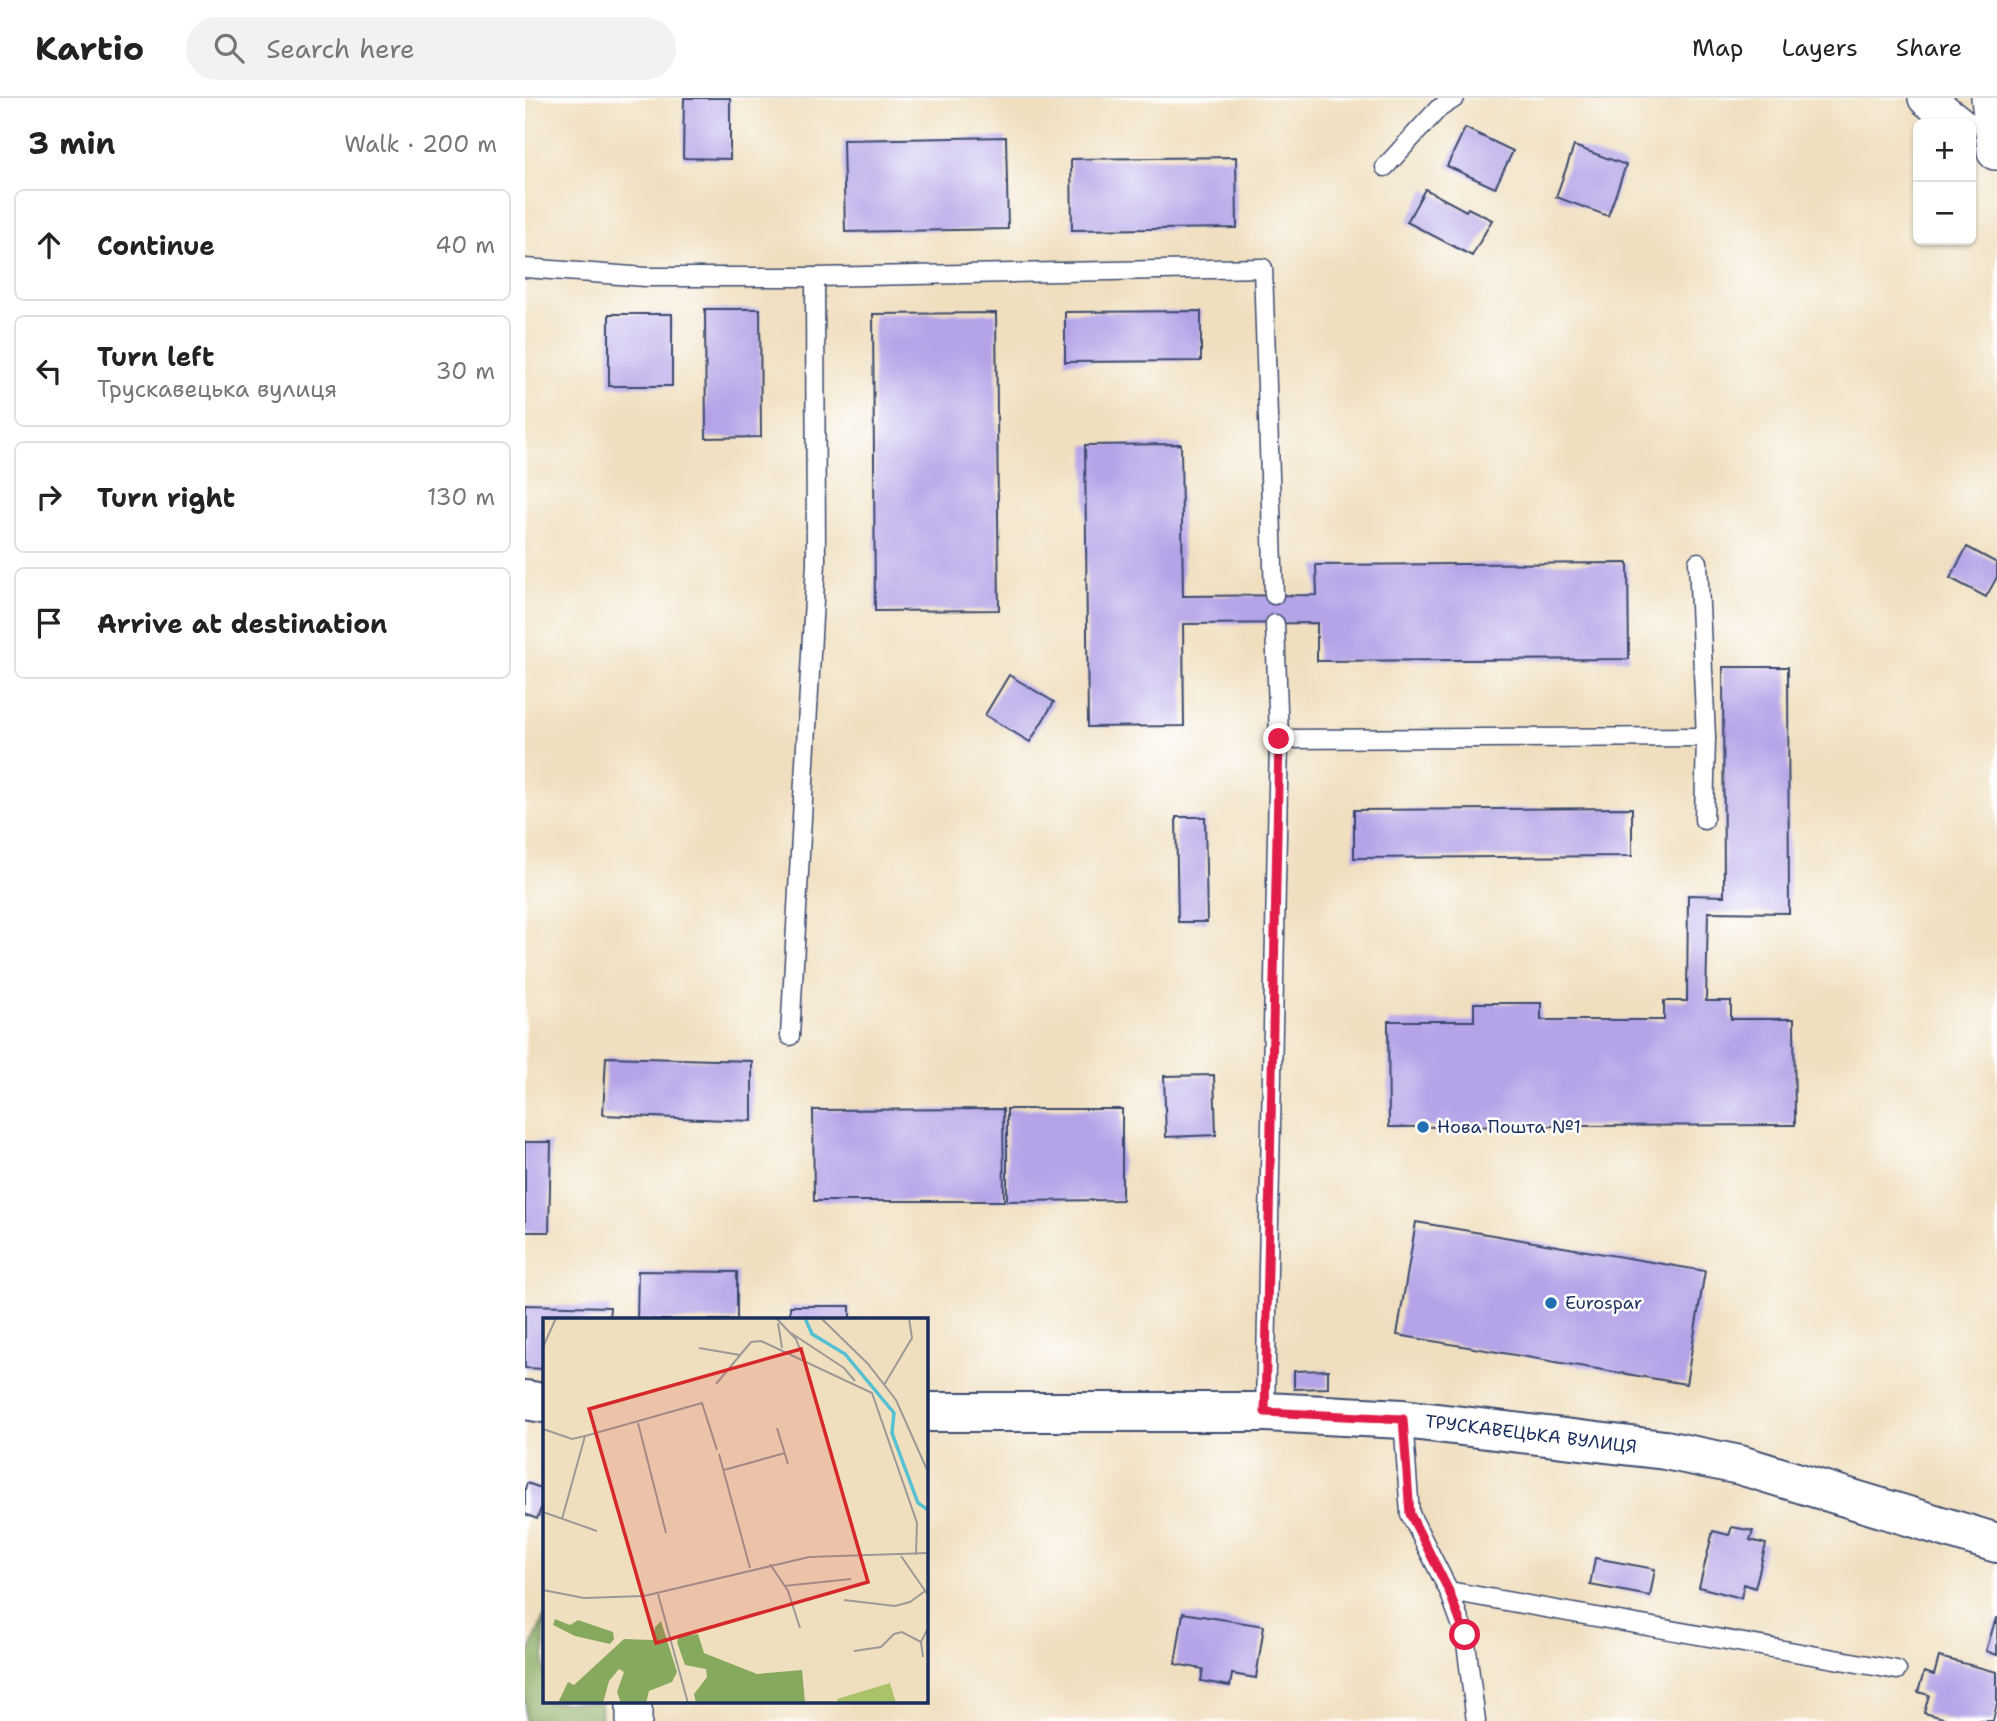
<!DOCTYPE html>
<meta charset="utf-8">
<style>
:root{--surface:#fff;--page:#f2f2f2;--text:#222;--muted:#767676;--line:#e0e0e0}
body{margin:0;font-family:"Shantell Sans",sans-serif;background:var(--page);color:var(--text)}
.controls{position:absolute;right:21px;top:21px;display:grid;overflow:hidden;border-radius:10px;box-shadow:0 2px 5px #0004}
.controls button{width:63px;height:63px;display:grid;place-items:center;padding:0;border:0;border-bottom:2px solid var(--line);background:var(--surface);color:var(--text);font:35px sans-serif}
.stop{position:absolute;width:21px;height:21px;margin:-16px;border:5px solid #e11d48;border-radius:50%;background:#fff}
.stop.end{background:#e11d48;border-color:#fff;box-shadow:0 2px 7px #0008}
.list{margin:0;padding:0;list-style:none}
h2{display:flex;justify-content:space-between;align-items:center;height:91px;margin:0;padding:0 28px;font-size:30px}
h2 small{font-size:23px;font-weight:400;color:var(--muted)}
.list li{display:grid;grid-template-columns:46px 1fr auto;gap:21px;align-items:center;box-sizing:border-box;height:112px;margin:0 14px 14px;padding:0 14px;border:2px solid var(--line);border-radius:10px}
.list b{display:block;font-size:26px;white-space:nowrap}
.list p{margin:0;font-size:23px;white-space:nowrap;color:var(--muted)}
.list em{font-size:23px;font-style:normal;color:var(--muted)}
.icon{flex:none;width:38px;height:38px;fill:none;stroke:currentColor;stroke-width:2;stroke-linecap:round;stroke-linejoin:round}
.map{position:relative;flex:none;width:1472px;height:1623px;overflow:hidden}
header{display:flex;align-items:center;gap:42px;box-sizing:border-box;height:98px;padding:0 35px;background:var(--surface);border-bottom:2px solid var(--line)}
header strong{font-size:33px}
nav{display:flex;gap:38px;margin-inline-start:auto;font-size:24px}
.search{width:490px;height:63px;background:var(--page);display:flex;align-items:center;gap:18px;box-sizing:border-box;padding:0 24px;border-radius:38px;color:var(--muted);font-size:26px}
main{display:flex}
aside{flex:1;background:var(--surface)}
.map>svg:first-child{display:block}
.forest{fill:#87a95d;stroke:#516c5e;stroke-width:2}
.building{fill:#b4a3e7}
.lines{fill:none;stroke-linecap:round;stroke-linejoin:round}
.service-casing{stroke:#3b496d;stroke-width:21}
.minor-casing{stroke:#3b496d;stroke-width:38}
.secondary-casing{stroke:#3b496d;stroke-width:42}
.service{stroke:#fff;stroke-width:18}
.minor{stroke:#fff;stroke-width:35}
.secondary{stroke:#fff;stroke-width:38}
.route{stroke:#e11d48;stroke-width:9}
.poi-dot{fill:#1f6fb2;stroke:#fff;stroke-width:2.5}
.labels{text-anchor:middle;dominant-baseline:central;stroke-width:5;stroke-linejoin:round;paint-order:stroke}
.poi-label{font-size:18px;fill:#1b2f5e;stroke:#fff;text-anchor:start}
.street-label{font-size:18px;fill:#1b2f5e;stroke:#fff}
.inset-river{fill:none;stroke:#56c0d3;stroke-width:3.5}
.inset-road{fill:none;stroke:#9b9998;stroke-width:2}
.view{fill:#d62828;fill-opacity:0.15;stroke:#d62828;stroke-width:3.5}
.inset-edge{fill:none;stroke:#1b2f5e;stroke-width:3.5}
</style>
<header>
<strong>Kartio</strong>
<div class="search"><svg class="icon" aria-label="search" viewBox="0 0 24 24"><circle cx="10" cy="10" r="6"/><path d="M15 15l6 6"/></svg>Search here</div>
<nav><a>Map</a><a>Layers</a><a>Share</a></nav>
</header>
<main>
<aside>
<h2>3 min<small>Walk · 200 m</small></h2>
<ul class="list">
<li><svg class="icon" aria-label="ahead" viewBox="0 0 24 24"><path d="M12 20V5M6 11l6-6 6 6"/></svg><div><b>Continue</b></div><em>40 m</em></li>
<li><svg class="icon" aria-label="left" viewBox="0 0 24 24"><path d="M17 20v-9H6M10 6l-5 5 5 5"/></svg><div><b>Turn left</b><p>Трускавецька вулиця</p></div><em>30 m</em></li>
<li><svg class="icon" aria-label="right" viewBox="0 0 24 24"><path d="M7 20v-9h11M14 6l5 5-5 5"/></svg><div><b>Turn right</b></div><em>130 m</em></li>
<li><svg class="icon" aria-label="arrive" viewBox="0 0 24 24"><path d="M6 21V4h12l-3 4 3 4H6"/></svg><div><b>Arrive at destination</b></div></li>
</ul>
</aside>
<div class="map">
<svg width="1472" height="1623" viewBox="0 0 1472 1623">
<rect width="100%" height="100%" fill="#fff"/>
<filter id="ink" filterUnits="userSpaceOnUse"><feTurbulence type="fractalNoise" baseFrequency=".0143" numOctaves="2"/><feDisplacementMap in="SourceGraphic" scale="14" xChannelSelector="R" yChannelSelector="G"/><feConvolveMatrix kernelMatrix="1 2 1 2 8 2 1 2 1" color-interpolation-filters="sRGB"/></filter>
<filter id="wash" filterUnits="userSpaceOnUse"><feTurbulence type="fractalNoise" baseFrequency=".00686" numOctaves="4" result="noise"/><feDisplacementMap in="SourceGraphic" scale="28" xChannelSelector="R" yChannelSelector="G"/><feGaussianBlur stdDeviation="1.57" result="paint"/><feColorMatrix in="noise" values="0 0 0 0 0 0 0 0 0 0 0 0 0 0 0 0 0 1.4 0 .05"/><feComposite in="paint" operator="in"/></filter>
<g filter="url(#wash)">
<rect width="100%" height="100%" fill="#f0dfbf"/>
<polygon class="forest" points="19,1519 19,1604 75,1604 76,1623 0,1623 0,1565"/>
<g id="blocks">
<g class="building">
<polygon points="159,0 205,0 205,61 158,60"/>
<polygon points="940,30 988,53 970,90 922,68"/>
<polygon points="481,39 483,131 320,134 318,42"/>
<polygon points="1049,48 1101,67 1083,118 1031,99"/>
<polygon points="711,59 712,130 547,132 546,61"/>
<polygon points="900,91 941,113 943,110 967,122 947,158 882,124"/>
<polygon points="180,211 235,211 236,339 181,340"/>
<polygon points="676,213 676,263 540,264 540,214"/>
<polygon points="471,215 474,512 350,513 348,216"/>
<rect x="84" y="216" width="63" height="72"/>
<polygon points="656,346 658,498 792,497 791,467 1103,465 1104,561 792,563 792,525 658,526 659,628 563,629 560,347"/>
<polygon points="1442,449 1472,465 1472,479 1461,499 1425,480"/>
<polygon points="1198,569 1263,569 1264,815 1183,814 1181,903 1206,903 1206,921 1269,921 1270,1027 864,1029 863,923 949,923 949,905 1016,905 1016,922 1139,922 1139,903 1162,903 1163,797 1199,798"/>
<polygon points="484,577 529,604 505,644 460,617"/>
<polygon points="1107,710 1107,758 829,760 829,712"/>
<polygon points="651,719 680,719 682,824 653,824"/>
<polygon points="81,959 227,963 227,1023 78,1017"/>
<polygon points="689,977 691,1037 641,1039 639,978"/>
<polygon points="478,1011 479,1103 289,1103 288,1012"/>
<polygon points="482,1011 597,1011 597,1102 482,1103"/>
<polygon points="0,1044 26,1044 24,1134 0,1134"/>
<polygon points="891,1124 1180,1173 1161,1286 872,1237"/>
<polygon points="113,1173 212,1174 212,1222 112,1222"/>
<polygon points="0,1207 85,1209 84,1222 19,1222 19,1271 0,1270"/>
<rect x="265" y="1208" width="60" height="14"/>
<polygon points="803,1272 803,1290 769,1291 769,1273"/>
<polygon points="2,1385 19,1391 19,1402 12,1421 0,1416 0,1391"/>
<polygon points="1207,1429 1228,1433 1225,1442 1241,1446 1230,1490 1219,1486 1216,1500 1174,1489 1188,1433 1204,1437"/>
<polygon points="1070,1460 1130,1471 1125,1498 1065,1487"/>
<polygon points="658,1515 739,1528 731,1580 707,1576 705,1588 676,1583 678,1571 650,1566"/>
<polygon points="1471,1520 1472,1520 1472,1557 1461,1553"/>
<polygon points="1414,1559 1472,1574 1472,1606 1468,1623 1430,1623 1399,1615 1404,1597 1393,1594 1399,1574 1409,1577"/>
</g>
</g>
</g>
<g filter="url(#ink)">
<use href="#blocks" fill-opacity="0" stroke="#3b496d" stroke-width="2"/>
<g class="lines">
<g class="service-casing">
<g id="service">
<polyline points="860,69 913,11 930,0"/>
<polyline points="0,170 121,179 290,179 738,170 749,497"/>
<polyline points="1173,464 1181,639 1179,722"/>
<polyline points="754,641 1181,639"/>
<polyline points="265,938 291,465 290,179"/>
<polyline points="740,1314 754,641 750,526"/>
<polyline points="878,1321 885,1416 924,1493 940,1537 951,1623"/>
<polyline points="924,1493 1372,1572"/>
</g>
</g>
<g class="minor-casing">
<g id="minor">
<polyline points="1401,0 1434,26"/>
<polyline points="1464,0 1470,54"/>
<polyline points="109,1604 109,1623"/>
</g>
</g>
<g class="secondary-casing">
<g id="secondary">
<polyline points="0,1302 19,1305"/>
<polyline points="401,1314 740,1314 878,1321 1140,1352 1215,1367 1472,1445"/>
</g>
</g>
<use href="#service" class="service"/>
<use href="#minor" class="minor"/>
<use href="#secondary" class="secondary"/>
</g>
</g>
<g class="lines" filter="url(#ink)">
<polyline class="route" points="754,641 740,1314 878,1321 885,1416 924,1493 940,1537"/>
</g>
<g class="poi-dot">
<circle cx="898" cy="1029" r="7"/>
<circle cx="1026" cy="1205" r="7"/>
</g>
<g class="labels">
<g class="poi-label">
<text x="912" y="1029">Нова Пошта №1</text>
<text x="1040" y="1205">Eurospar</text>
</g>
<g class="street-label">
<text transform="translate(1006 1336) rotate(7)">ТРУСКАВЕЦЬКА ВУЛИЦЯ</text>
</g>
</g>
<g transform="translate(18 1220)">
<rect width="385" height="385" fill="#f0dfbf"/>
<path d="M347 365 353 385H295L294 381Z" fill="#aac369"/>
<path d="M12 301 27 307 35 302 70 314 71 321 67 326 32 318 10 307ZM118 303 134 354 129 364 106 373 103 385H78L74 374 81 354 76 351 66 363 60 385H15L25 364 31 367 81 321 110 322 112 309ZM155 316 161 335 214 356 259 352 262 384 153 385 151 376 164 359 163 351 142 347 134 324 136 319Z" fill="#87a95d"/>
<path class="inset-river" d="M262 0 269 16 302 36 351 95 349 115 375 185 385 192"/>
<path class="inset-road" d="M233 0 253 21 260 39M278 0 325 46 353 82 385 154M235 5 239 30M248 15 301 50 312 63M0 29 13 0M156 30 197 37M173 66 208 24 218 23 329 75 374 205 373 237M341 67 369 20 366 0M95 105 123 215M234 110 245 146M0 111 29 121 42 118M176 136 207 250M181 152 242 135M0 194 54 213M19 201 42 118 159 85 174 132M358 238 385 277M227 246 245 273 257 310M241 268 308 261M0 272 41 280 101 278 266 239 385 235M115 276 145 385M301 282 352 288 367 284 382 273M311 333 338 329 351 316 359 314 378 324M380 339 378 324 385 310"/>
<path class="view" d="M258 31 325 264 113 325 46 91Z"/>
<rect width="385" height="385" class="inset-edge"/>
</g>
</svg>
<div class="controls">
<button>+</button>
<button>−</button>
</div>
<div class="stop" style="left:940px;top:1537px"></div>
<div class="stop end" style="left:754px;top:641px"></div>
</div>
</main>
